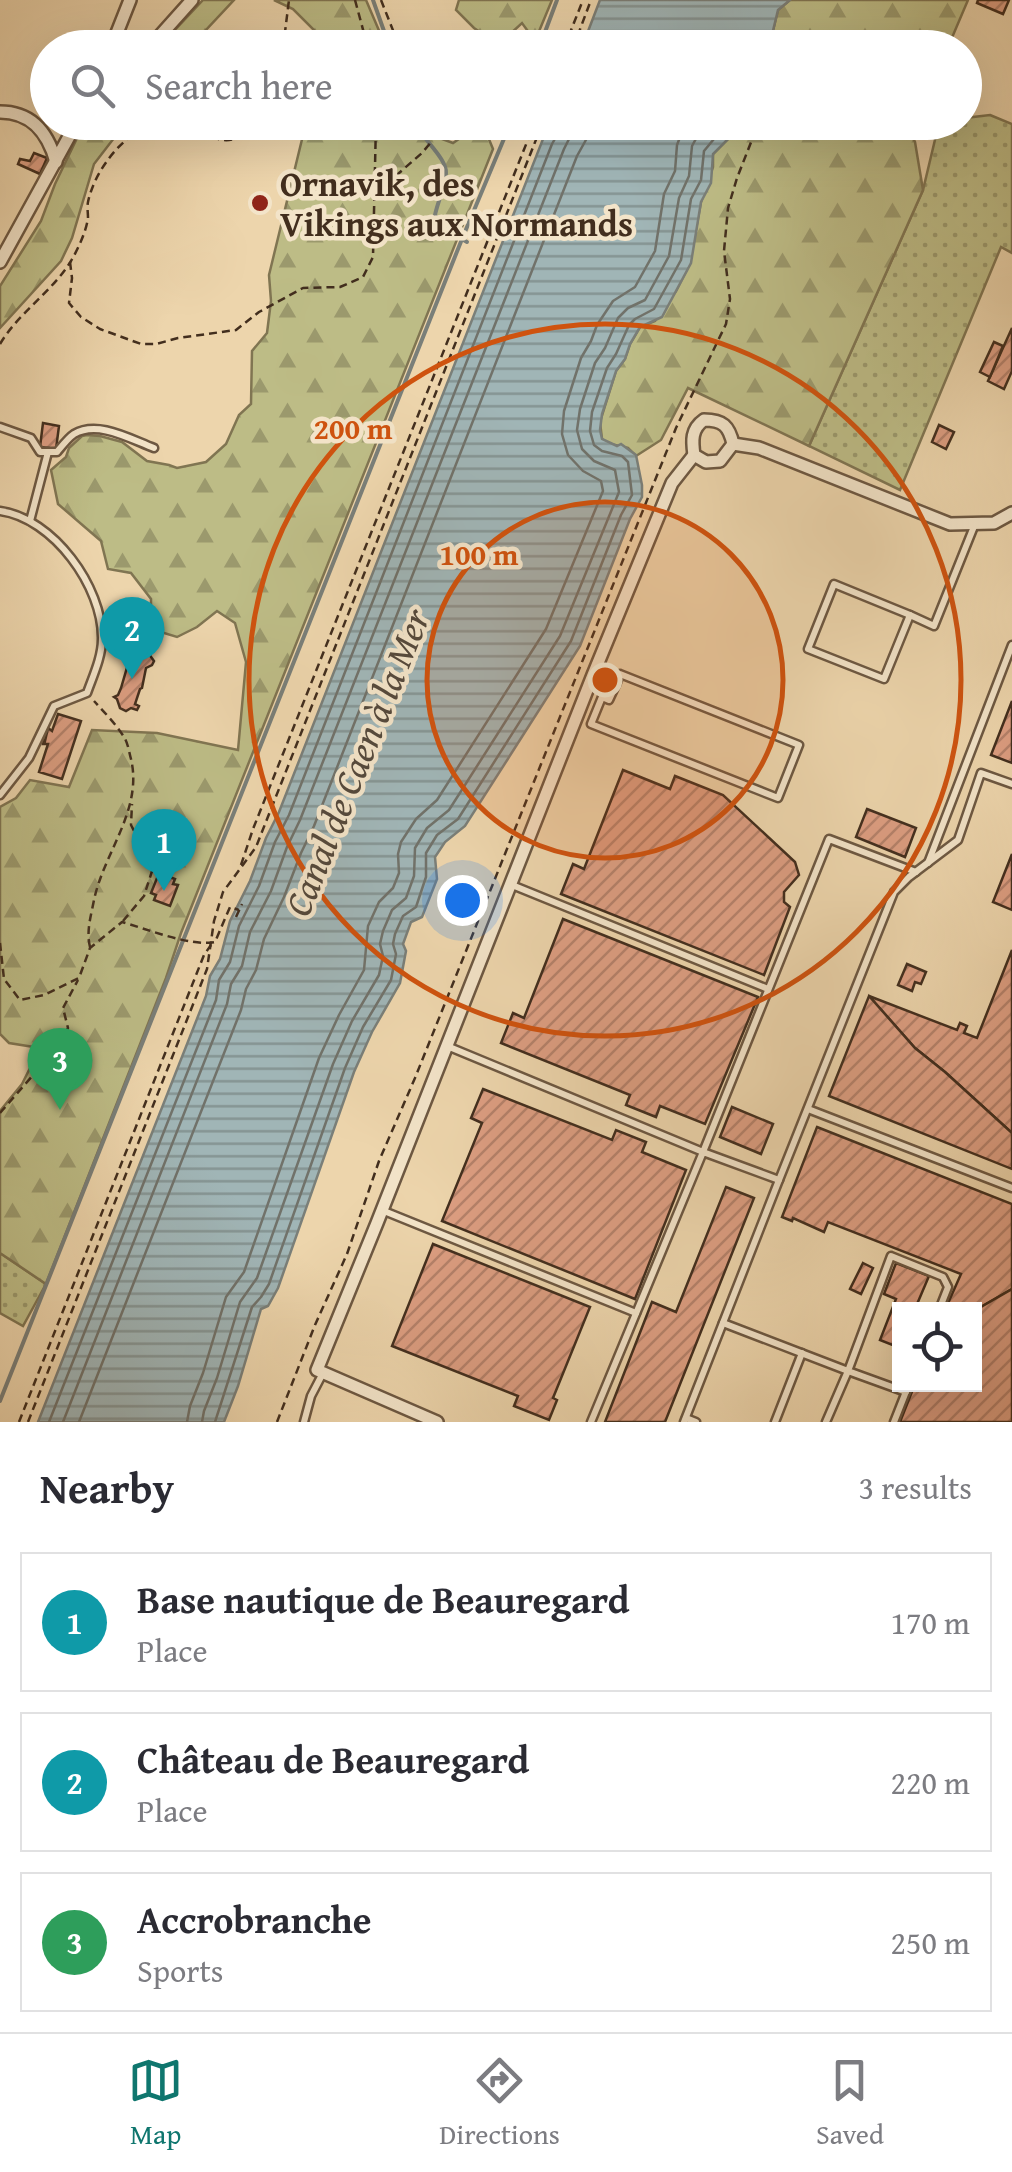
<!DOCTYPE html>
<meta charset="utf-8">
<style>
:root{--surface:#fff;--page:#f7f7f7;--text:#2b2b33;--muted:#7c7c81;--line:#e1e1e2;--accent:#0f766e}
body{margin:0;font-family:"Gentium Book Plus",serif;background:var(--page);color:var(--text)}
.controls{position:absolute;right:30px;bottom:30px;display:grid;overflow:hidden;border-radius:0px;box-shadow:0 10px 40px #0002}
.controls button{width:90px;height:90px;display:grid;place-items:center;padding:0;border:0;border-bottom:2px solid var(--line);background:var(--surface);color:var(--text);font:50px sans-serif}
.you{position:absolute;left:462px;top:900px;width:35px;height:35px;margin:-25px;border:8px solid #fff;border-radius:50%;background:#1a73e8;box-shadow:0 0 0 15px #1a73e833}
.badge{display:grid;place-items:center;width:65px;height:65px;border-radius:50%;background:var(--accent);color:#fff;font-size:32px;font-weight:700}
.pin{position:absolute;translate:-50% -82px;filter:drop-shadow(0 2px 5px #0008)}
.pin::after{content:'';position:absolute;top:52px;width:35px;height:30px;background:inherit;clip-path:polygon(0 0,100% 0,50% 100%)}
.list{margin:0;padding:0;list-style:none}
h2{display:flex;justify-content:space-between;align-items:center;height:130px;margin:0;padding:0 40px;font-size:42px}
h2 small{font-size:32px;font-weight:400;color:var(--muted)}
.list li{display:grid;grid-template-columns:65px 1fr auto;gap:30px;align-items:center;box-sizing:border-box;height:140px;margin:0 20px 20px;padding:0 20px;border:2px solid var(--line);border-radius:0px}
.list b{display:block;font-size:38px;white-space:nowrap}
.list p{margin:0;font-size:32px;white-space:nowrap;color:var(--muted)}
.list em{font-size:32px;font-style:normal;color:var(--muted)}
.icon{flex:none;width:55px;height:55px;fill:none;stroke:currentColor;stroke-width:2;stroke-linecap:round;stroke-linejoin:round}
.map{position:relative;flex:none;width:1012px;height:1422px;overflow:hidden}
.search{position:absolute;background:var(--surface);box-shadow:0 10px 40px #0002;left:30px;right:30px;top:30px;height:110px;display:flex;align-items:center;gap:25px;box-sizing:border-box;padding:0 35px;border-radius:55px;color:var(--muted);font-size:38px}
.sheet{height:610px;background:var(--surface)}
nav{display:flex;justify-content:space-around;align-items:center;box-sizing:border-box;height:140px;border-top:2px solid var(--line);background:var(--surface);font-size:28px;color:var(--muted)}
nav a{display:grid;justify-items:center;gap:5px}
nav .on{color:var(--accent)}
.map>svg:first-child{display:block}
.grass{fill:url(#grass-dots);stroke:#807552;stroke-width:2.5}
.forest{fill:url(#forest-firs);stroke:#807552;stroke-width:2.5}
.water{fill:url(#water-rules);stroke:#7a7f79;stroke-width:2.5}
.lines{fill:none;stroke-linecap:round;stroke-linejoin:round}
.shore{stroke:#71726a;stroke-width:2.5}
.stream{stroke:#7a7f79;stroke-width:4}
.building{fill:url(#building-hatch);stroke:#422e1e;stroke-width:2.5}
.service-casing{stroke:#6d5842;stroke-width:11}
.minor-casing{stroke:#6d5842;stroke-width:16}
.path{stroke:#422e1e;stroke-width:2.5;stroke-dasharray:8 5;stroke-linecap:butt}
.service{stroke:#f3e4c9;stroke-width:6}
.minor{stroke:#f3e4c9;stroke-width:11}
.ring{fill:none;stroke:#cf530f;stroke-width:5}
.poi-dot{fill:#8f2418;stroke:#f3e4c9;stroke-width:4}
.labels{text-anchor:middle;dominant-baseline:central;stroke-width:9;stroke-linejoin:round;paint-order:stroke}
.poi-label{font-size:35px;font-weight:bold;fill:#422e1e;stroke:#f3e4c9;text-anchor:start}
.water-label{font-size:38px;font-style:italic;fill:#55493c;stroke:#f3e4c9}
.centre{fill:#cf530f;stroke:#f3e4c9;stroke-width:5}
.ring-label{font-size:30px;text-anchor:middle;font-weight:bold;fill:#cf530f;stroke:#f3e4c9;stroke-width:9;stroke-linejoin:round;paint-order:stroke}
</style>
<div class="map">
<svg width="1012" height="1422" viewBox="0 0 1012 1422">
<defs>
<pattern id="grass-dots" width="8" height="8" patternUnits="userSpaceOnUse" patternTransform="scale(2.5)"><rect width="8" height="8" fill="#bdbc86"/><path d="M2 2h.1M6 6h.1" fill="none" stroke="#9b996d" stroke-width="1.8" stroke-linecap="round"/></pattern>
<pattern id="forest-firs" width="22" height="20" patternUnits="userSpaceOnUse" patternTransform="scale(2.5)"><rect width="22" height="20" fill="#bdbc86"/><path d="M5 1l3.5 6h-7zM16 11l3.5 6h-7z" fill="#9b996d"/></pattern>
<pattern id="water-rules" width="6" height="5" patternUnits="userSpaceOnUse" patternTransform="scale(2.5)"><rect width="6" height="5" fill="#a0b5b6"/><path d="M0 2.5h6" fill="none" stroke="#849493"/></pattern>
<pattern id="building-hatch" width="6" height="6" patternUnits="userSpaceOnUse" patternTransform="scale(2.5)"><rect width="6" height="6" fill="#dd9e82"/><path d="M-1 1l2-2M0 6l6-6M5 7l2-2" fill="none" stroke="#b5816a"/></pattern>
</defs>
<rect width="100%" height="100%" fill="#edd5ac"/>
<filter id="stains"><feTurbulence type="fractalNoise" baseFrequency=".002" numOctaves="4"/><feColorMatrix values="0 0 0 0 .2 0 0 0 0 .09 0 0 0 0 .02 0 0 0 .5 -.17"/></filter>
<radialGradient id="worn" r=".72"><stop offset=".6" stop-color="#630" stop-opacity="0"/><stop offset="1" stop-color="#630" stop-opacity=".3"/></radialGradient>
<g class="grass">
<polygon points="990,115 1012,124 1012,253 1001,247 900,490 809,446 923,190 939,123 964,122 965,118"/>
<polygon points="0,1253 46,1284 23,1326 0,1313"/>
</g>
<g class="forest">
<polygon points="203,0 234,0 190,47 159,47"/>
<polygon points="274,0 366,0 386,47 315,47 315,31 293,9"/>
<polygon points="459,0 552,0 535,41 522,23 509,35 489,38 474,28 456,10"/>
<polygon points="790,0 968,0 948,47 766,48 771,39 778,10"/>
<polygon points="90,123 130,123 114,138 94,164 72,238 61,261 0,328 0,286 41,221 55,184 79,134"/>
<polygon points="306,123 426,123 434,136 453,143 466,134 484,127 493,149 181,933 166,978 46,1284 0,1253 0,1111 22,1084 40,1048 9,1043 0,1034 0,807 16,798 30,780 69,787 92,730 157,733 238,750 246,662 235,623 217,611 197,627 177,637 151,629 151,599 131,573 108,569 101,541 58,504 51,470 66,457 69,448 82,436 87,435 100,436 122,442 147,461 169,465 177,468 206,462 226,444 239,415 251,404 252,351 267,333 271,301 269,275"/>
<polygon points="739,123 905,123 915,142 923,190 809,446 688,388 661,440 636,456 628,448 606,443 602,439 600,422 616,371 625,359 630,344 640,327 655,321 676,291 690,263 701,202 713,167 713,154 733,134"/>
</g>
<g class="water">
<polygon points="600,0 790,0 778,10 771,39 766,47 582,47"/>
<polygon points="553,123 739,123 733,134 713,154 711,183 701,202 691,263 662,317 640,327 630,344 625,359 616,371 602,414 600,430 602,439 617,446 621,444 636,455 642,485 642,497 630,519 580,646 465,826 445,842 435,857 437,879 422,917 411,922 403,944 406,951 400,983 372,1032 354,1072 278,1288 268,1306 261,1309 238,1386 224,1422 38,1422 206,996 210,976 220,959 230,921 250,881 266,838 279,812 543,139"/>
</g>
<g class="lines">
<g class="shore">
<polyline points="49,1422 216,1000 219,980 230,962 239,926 259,886 275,842 289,815 552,144 560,130 561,122"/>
<polyline points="63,1422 227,1004 231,984 242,966 250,932 271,891 287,847 300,820 564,149 572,133 574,122"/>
<polyline points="79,1422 241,1010 246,989 256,970 264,939 284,897 301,853 314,826 577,156 587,138 589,122"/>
<polyline points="187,1422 190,1406 203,1373 226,1297 244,1272 319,1058 339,1015 364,970 368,926 379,902 393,888 399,873 398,854 401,842 416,819 437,800 546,629 603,491 601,481 583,471 568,455 562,434 564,411 581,358 591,341 597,325 613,301 635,287 655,251 664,194 675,171 677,145 682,132 690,122"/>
<polyline points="202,1422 204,1411 217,1378 240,1302 257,1278 333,1064 352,1021 379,975 383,956 380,944 383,931 392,910 406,898 414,876 415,848 427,828 449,810 560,636 619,492 615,470 594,461 582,449 577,430 580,409 595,363 605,348 618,318 628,308 645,300 669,256 679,198 689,176 692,146 698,135 713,122"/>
<polyline points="215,1422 252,1307 261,1297 269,1284 345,1068 363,1027 391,980 396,954 393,944 395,934 403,916 416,907 426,877 426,853 437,835 458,819 571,641 621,515 632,495 628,462 622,456 602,451 594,445 590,431 592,412 607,368 616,354 629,325 635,319 654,309 681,260 691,199 701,180 704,151 728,122"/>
</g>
<g class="stream">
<polyline points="373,0 390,48"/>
<polyline points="539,48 557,0"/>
<path d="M415 122C421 138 447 158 446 173 445 187 438 201 435 215L445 229 467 242"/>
<polyline points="0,1401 462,239 511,122"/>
</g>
</g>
<g class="building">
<polygon points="978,0 1009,0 1003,14 977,3"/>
<polygon points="34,153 47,158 40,174 18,164 20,159 30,161"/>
<polygon points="1012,328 1012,371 1004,389 988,381"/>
<polygon points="994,342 1003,346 990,377 980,372"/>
<polygon points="43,423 59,426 56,449 40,447"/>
<polygon points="939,425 954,432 946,449 932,442"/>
<polygon points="132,645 151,649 149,654 154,661 152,665 146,668 142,688 140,689 135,704 139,706 137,710 131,708 126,711 120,708 117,699 114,697 118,695 121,688 128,664 125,657 127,651 132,651"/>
<polygon points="1012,701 1012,763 991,755"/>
<polygon points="58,714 81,721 62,779 39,772 48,744 43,744 44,740 45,741 48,728 52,731"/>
<polygon points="623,770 670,789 675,776 723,795 795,862 799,875 784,892 784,902 790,907 764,975 561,894 573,864 584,869"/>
<polygon points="867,809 916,828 905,857 856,837"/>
<polygon points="1012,854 1012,910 993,902"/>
<polygon points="159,873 175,879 173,884 178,885 170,906 154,900 156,895 151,893"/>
<polygon points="563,919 758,997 705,1124 660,1106 656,1117 626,1105 630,1095 501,1043 513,1013 524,1018"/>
<polygon points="1012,950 1012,1133 945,1072 915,1048 869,996 957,1030 960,1023 967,1026 964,1033 977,1038"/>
<polygon points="907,964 926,972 921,984 915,982 912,991 898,985"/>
<polygon points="869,996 915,1048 945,1072 1012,1133 1012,1169 829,1096"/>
<polygon points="483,1089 612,1140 616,1130 646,1142 642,1152 686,1170 635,1299 442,1221 482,1123 471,1118"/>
<polygon points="732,1107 773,1124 761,1154 720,1137"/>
<polygon points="817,1127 1012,1204 1012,1289 974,1311 945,1310 961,1274 828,1222 824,1232 793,1218 792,1221 782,1217"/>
<polygon points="726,1187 754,1198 665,1422 605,1422 652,1302 676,1312"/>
<polygon points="433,1244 590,1307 553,1398 557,1400 549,1420 514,1406 518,1396 392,1346"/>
<polygon points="863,1263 873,1268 861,1294 850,1289"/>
<polygon points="896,1263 929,1276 915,1309 917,1310 900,1310 900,1348 880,1340 896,1299 884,1294"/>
<polygon points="1012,1289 1012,1422 900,1422 915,1384 974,1384 974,1311"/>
</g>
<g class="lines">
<g class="service-casing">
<g id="service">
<path d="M0 427 31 438 40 452H57C62 446 68 438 74 434 98 420 130 439 154 448"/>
<path d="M0 511C53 518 103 587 102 639 102 657 93 676 87 693L54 706 29 758 0 795"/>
<polyline points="30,521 48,452"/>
<polygon points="834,584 910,615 884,679 808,649"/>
<polyline points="910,615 934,626 975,524"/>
<polyline points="594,676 616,685 620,674 799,745 778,798 591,724 602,697 609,700 616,685"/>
<polyline points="928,863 1012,645"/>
<polyline points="512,885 768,989"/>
<polyline points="447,1046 703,1152 829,839 916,872"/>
<polyline points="808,1109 1012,1188"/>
<polyline points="779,1180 894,892 909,877 958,840 981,773 1012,784"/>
<polyline points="384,1211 636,1313"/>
<polyline points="723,1323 848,1371 826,1422"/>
<polyline points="906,1392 848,1371 891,1256 943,1277 948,1287 939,1310"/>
<polyline points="686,1418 696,1422"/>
<polyline points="304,1422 311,1396 323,1373"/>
<polyline points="591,1422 703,1152 779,1180 684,1422"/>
<polyline points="775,1422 802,1353"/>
<polyline points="894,1422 909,1384"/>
</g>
</g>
<g class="minor-casing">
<g id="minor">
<polyline points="111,48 130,0"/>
<polyline points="149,48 192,0"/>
<path d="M0 112C32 112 48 133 56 162"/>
<polyline points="0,262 77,122"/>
<path d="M704 420C723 420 729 426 733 444L720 461 706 462 694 455C692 441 691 429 704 420Z"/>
<polyline points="733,444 759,448 950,524 994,523 1012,513"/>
<polyline points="437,1422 317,1370 377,1223 593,675 672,483 694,455"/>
</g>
</g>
<g class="path">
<polyline points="355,0 368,48"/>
<polyline points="381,0 400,48"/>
<polyline points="283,48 289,0"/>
<polyline points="564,48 583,0"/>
<polyline points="573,48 591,0"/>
<path d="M190 122C216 141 231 151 255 122"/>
<polyline points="376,193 422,153 432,141 432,122"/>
<polyline points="70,262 72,278 69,303 81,317 100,329 141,344 156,344 178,338 236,330 259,312 303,288 340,287 363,277 373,257 376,122"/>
<path d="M0 344C19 312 52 292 71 261 78 249 86 232 88 218 88 213 87 207 88 202 95 169 124 133 156 122"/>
<polyline points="241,865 253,829 535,122"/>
<polyline points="236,917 242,904"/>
<polyline points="123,921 144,896 153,868 131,825 132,804"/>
<path d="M0 943 4 979 20 1000 44 995 79 978 90 948 122 922C147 929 191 947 215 942L230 907 239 910"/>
<path d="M90 947C86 931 91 916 94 900 104 852 143 810 131 759 129 752 128 743 124 737 116 724 104 712 94 701"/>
<polyline points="0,1113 54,1051 68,1028 63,1008 78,980"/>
<polyline points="19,1422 204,955 211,945"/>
<polyline points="28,1422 207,969 214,921 223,892 256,847 543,122"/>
<polyline points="277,1422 315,1325 347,1254 379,1161 415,1078 676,428 726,324 730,299 724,251 728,208 737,178 759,122"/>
</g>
<use href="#service" class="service"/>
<use href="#minor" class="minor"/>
</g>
<circle cx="605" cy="680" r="178" fill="#cf530f" fill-opacity=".12"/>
<g class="ring">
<circle cx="605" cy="680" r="178"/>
<circle cx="605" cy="680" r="356"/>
</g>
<circle class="poi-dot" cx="260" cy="203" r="10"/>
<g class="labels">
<g class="poi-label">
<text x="280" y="183">Ornavik, des<tspan x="280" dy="40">Vikings aux Normands</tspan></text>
</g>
<g class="water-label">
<text transform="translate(356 762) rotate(-68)">Canal de Caen à la Mer</text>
</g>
</g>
<circle cx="605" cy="680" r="15" class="centre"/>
<g class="ring-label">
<text x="353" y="439">200 m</text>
<text x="479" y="565">100 m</text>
</g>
<rect width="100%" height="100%" filter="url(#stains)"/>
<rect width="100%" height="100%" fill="url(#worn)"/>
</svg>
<div class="controls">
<button><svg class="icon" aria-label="locate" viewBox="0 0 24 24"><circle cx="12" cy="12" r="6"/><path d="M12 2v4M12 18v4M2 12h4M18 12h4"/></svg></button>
</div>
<div class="you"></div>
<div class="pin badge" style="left:164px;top:891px;background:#0f9aa8">1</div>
<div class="pin badge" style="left:132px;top:679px;background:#0f9aa8">2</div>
<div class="pin badge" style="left:60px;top:1110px;background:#2e9e5b">3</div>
<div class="search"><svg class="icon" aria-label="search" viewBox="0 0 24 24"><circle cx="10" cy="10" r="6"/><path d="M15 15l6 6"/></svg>Search here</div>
</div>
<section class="sheet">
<h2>Nearby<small>3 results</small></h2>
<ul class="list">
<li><span class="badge" style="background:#0f9aa8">1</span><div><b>Base nautique de Beauregard</b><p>Place</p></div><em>170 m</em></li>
<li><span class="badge" style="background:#0f9aa8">2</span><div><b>Château de Beauregard</b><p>Place</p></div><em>220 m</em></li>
<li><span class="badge" style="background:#2e9e5b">3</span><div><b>Accrobranche</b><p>Sports</p></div><em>250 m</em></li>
</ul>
</section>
<nav>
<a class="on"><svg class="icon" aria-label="map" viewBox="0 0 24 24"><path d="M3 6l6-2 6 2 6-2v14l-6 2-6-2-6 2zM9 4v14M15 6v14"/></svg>Map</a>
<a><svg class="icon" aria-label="directions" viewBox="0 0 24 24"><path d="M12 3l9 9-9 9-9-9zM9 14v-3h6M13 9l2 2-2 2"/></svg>Directions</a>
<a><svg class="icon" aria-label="saved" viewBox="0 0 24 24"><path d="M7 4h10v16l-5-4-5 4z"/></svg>Saved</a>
</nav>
